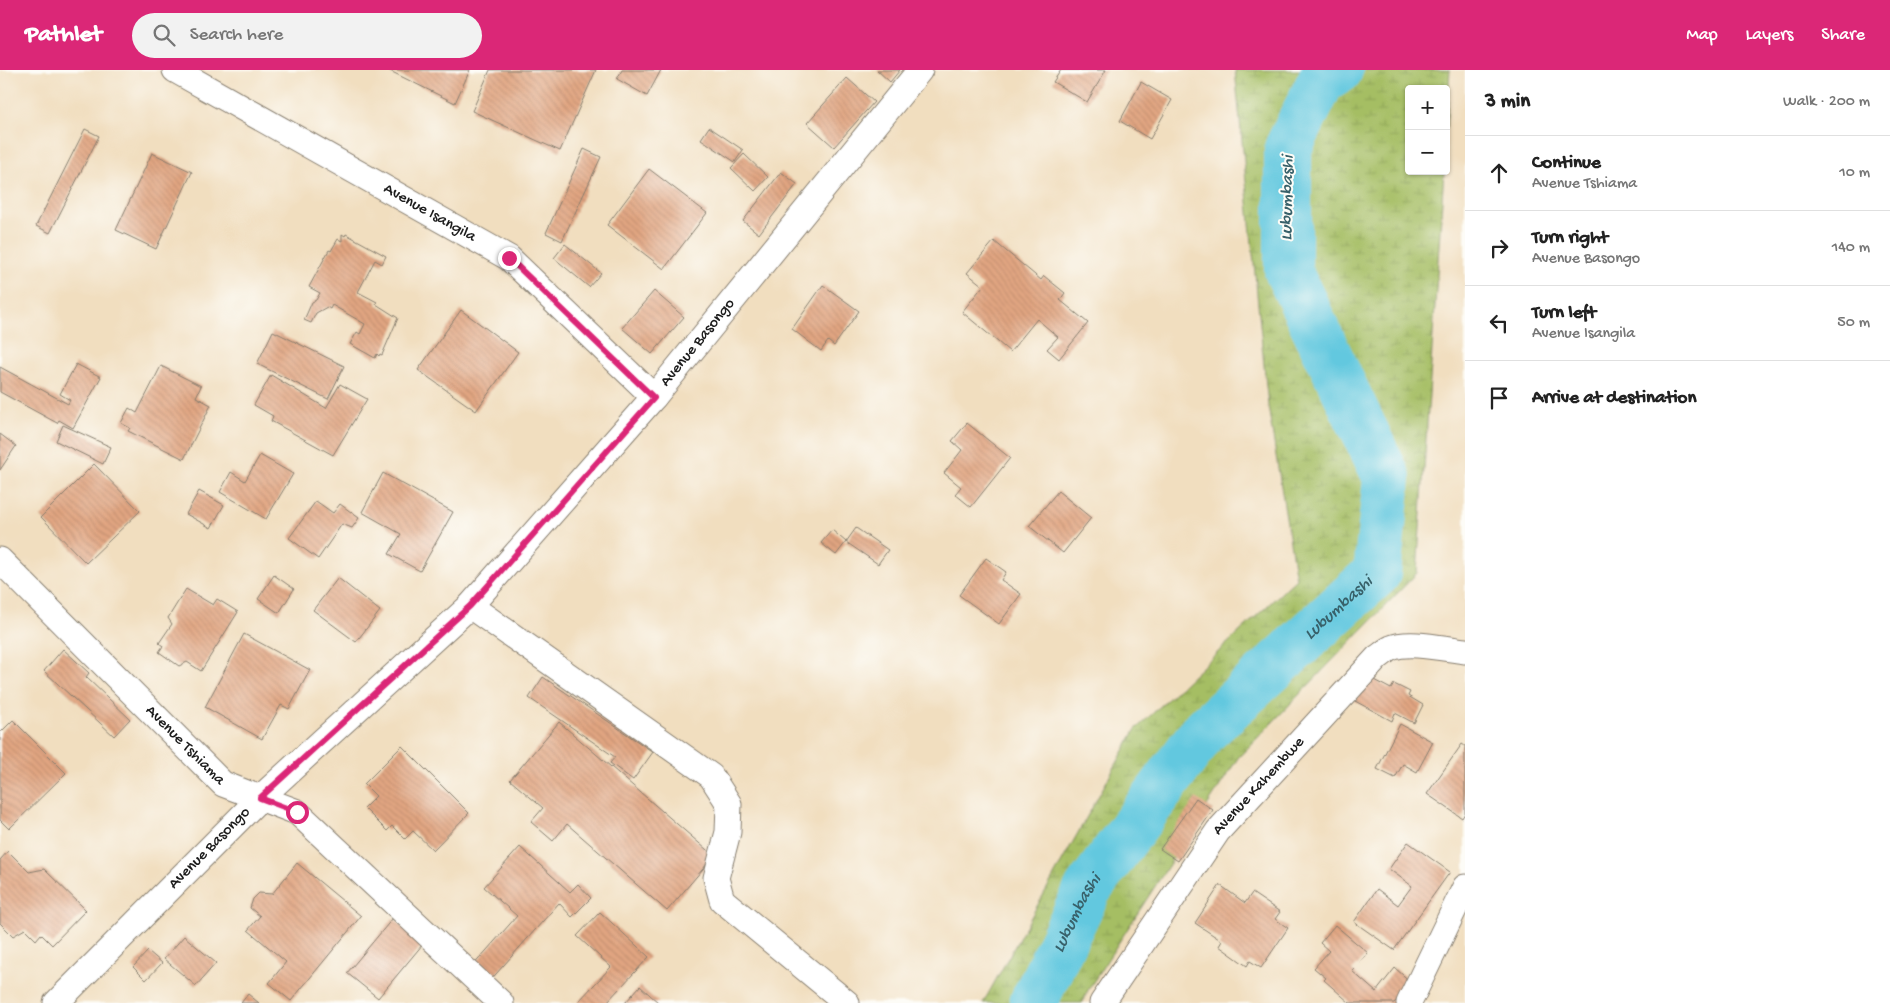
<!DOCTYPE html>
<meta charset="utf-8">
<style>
:root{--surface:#fff;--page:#f2f2f2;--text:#222;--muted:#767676;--line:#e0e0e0;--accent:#db2777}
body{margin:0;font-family:"Gochi Hand",sans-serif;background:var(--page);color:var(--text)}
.controls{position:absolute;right:15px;top:15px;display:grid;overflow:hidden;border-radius:5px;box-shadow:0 1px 4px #0004}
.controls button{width:45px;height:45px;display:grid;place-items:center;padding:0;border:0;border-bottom:1px solid var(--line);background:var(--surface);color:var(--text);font:25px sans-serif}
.stop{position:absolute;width:15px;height:15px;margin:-11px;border:4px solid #db2777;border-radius:50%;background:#fff}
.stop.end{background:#db2777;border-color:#fff;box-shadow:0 1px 5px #0008}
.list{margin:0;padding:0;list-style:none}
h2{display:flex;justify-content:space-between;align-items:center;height:65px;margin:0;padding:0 20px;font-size:21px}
h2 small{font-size:16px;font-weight:400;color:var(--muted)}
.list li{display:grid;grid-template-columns:32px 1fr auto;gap:15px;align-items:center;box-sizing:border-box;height:75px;padding:0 20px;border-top:1px solid var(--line)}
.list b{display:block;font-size:19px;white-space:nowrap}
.list p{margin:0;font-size:16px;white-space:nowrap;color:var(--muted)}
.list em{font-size:16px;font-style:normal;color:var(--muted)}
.icon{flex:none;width:28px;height:28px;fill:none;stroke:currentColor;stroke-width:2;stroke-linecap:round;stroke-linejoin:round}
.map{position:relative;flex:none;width:1465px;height:933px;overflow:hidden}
header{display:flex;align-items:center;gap:30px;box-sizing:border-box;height:70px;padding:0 25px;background:var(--accent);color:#fff}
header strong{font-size:24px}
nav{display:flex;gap:28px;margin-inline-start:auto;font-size:18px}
.search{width:350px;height:45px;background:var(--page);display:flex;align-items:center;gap:12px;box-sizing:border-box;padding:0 18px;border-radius:28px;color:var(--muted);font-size:19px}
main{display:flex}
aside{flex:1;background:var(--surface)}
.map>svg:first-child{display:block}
.wetland{fill:url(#wetland-marsh);stroke:#606d40}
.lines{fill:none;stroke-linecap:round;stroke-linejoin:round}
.river{stroke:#62c8df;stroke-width:48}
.building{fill:url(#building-back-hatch)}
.street-casing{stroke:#867d6e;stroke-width:27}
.street{stroke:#fff;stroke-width:25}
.route{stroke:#db2777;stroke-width:6}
.labels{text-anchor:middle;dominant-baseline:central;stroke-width:4;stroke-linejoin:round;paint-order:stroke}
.street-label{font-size:16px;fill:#1c1c1c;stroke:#fdfcf7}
.water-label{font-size:18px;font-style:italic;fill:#38616a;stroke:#fdfcf7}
</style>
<header>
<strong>Pathlet</strong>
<div class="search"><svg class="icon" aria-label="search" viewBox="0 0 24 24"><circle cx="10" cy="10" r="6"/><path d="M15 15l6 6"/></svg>Search here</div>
<nav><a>Map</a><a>Layers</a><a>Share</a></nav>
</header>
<main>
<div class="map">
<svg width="1465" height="933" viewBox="0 0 1465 933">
<defs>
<pattern id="wetland-marsh" width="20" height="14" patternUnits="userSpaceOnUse" patternTransform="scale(1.25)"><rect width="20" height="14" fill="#a5be63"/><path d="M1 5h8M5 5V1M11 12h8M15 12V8" fill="none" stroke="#8da355"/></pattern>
<pattern id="building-back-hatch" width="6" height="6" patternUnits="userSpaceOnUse" patternTransform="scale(1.25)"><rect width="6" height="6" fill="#e1a581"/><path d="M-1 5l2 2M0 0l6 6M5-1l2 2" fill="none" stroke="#c08d6f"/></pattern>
</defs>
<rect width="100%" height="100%" fill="#fdfcf7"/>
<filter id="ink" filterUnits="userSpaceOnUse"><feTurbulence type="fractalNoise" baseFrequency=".02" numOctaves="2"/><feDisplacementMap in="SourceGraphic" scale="10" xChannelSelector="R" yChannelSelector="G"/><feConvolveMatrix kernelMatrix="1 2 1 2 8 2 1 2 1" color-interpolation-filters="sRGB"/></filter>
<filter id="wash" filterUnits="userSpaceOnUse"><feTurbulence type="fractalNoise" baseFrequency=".0096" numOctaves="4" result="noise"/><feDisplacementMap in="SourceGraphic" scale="20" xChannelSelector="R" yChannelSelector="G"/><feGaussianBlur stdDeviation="1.12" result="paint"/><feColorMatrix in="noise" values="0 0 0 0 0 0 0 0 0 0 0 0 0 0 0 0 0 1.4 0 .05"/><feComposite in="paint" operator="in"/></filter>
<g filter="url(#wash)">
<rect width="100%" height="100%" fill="#f1debf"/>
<polygon class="wetland" points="1235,0 1450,0 1446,58 1446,19 1409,19 1409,101 1444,101 1417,503 1238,688 1088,920 1082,933 983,933 1136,659 1296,509 1268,336"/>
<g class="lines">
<path class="river" id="s1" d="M1033 933 1088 819 1203 662 1377 503 1387 408 1288 201V78L1321 11 1339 0"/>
</g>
<g id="blocks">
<g class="building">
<polygon points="388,0 470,0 455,33"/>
<polygon points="490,0 596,0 560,81 472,41"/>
<polygon points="622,0 661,0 647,26 617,9"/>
<polygon points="877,0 900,0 890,12"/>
<polygon points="1061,0 1106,0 1087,32 1053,12"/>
<polygon points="847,8 874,32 834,77 807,53"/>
<polygon points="1141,12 1172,30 1150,69 1120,51"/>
<polygon points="709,57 743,80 735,92 701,69"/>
<polygon points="85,59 99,66 50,163 36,156"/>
<polygon points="584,79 601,87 562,171 546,163"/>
<polygon points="152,83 192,102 156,179 116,160"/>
<polygon points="744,84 768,107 755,121 731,98"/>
<polygon points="649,99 707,143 664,199 607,155"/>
<polygon points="781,102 797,114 759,164 743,151"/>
<polygon points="342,164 345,166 346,164 386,186 382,194 375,190 358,222 377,232 376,234 398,248 382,285 380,284 379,286 377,284 375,288 350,274 357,262 360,264 365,254 332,235 330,239 327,237 316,243 311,253 304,250 312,232 316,230 320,223 309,217 329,180 331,181 338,169 342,171"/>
<polygon points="994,171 1041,210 1044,206 1065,223 1060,230 1088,253 1059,289 1047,279 1058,267 1037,249 1010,282 962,242 983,216 967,203"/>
<polygon points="565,174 601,203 589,217 554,188"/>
<polygon points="823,215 859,241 834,276 828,271 821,281 792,259"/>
<polygon points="654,221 684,247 652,284 622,258"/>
<polygon points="461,240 518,282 476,341 418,300"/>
<polygon points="273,261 344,296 328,329 257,294"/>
<polygon points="76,294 101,307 73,358 59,350 57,353 0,322 0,297 68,334 70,330 60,324"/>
<polygon points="161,296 201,316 196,327 211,335 184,389 128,361 130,358 121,353 129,338 137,343"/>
<polygon points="271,305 326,338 340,314 367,329 333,385 271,351 273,346 254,335"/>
<polygon points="967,353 1010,388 971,437 955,424 961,417 944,403 962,380 952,371"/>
<polygon points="63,355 111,377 103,394 56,371"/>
<polygon points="0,364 16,376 0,400"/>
<polygon points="260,385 293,404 266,449 220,422 231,402 245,411"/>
<polygon points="94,394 140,441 86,493 41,447"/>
<polygon points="383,403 453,442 420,501 389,484 401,464 362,442"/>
<polygon points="199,421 224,435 211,458 186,444"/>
<polygon points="1058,421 1091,448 1063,483 1029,456"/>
<polygon points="316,431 333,443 340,434 359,448 352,458 342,454 318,489 289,468"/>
<polygon points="856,458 888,480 878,494 846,472"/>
<polygon points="832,460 846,472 836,485 821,473"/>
<polygon points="986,488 1006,502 1001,510 1021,524 999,554 959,525"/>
<polygon points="274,505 294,519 279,543 258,529"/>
<polygon points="338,508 380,541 356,572 313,540"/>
<polygon points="186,519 213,535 217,529 238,542 201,601 187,592 179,596 159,582 163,576 159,573 172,554 168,548"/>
<polygon points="244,564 310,600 289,639 281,635 262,669 205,637"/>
<polygon points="63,579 89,603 86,607 130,649 114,666 44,601"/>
<polygon points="543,607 653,682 633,710 610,693 615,687 529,628"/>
<polygon points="1368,607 1391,619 1394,614 1410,622 1408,626 1423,635 1414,653 1395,643 1392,651 1355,631"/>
<polygon points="13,650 66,703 9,759 0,750 0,663"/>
<polygon points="559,652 714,786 667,841 567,754 553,771 531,752 543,738 510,710"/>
<polygon points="1400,654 1433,672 1417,702 1403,694 1395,708 1377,699"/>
<polygon points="1462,674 1465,676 1465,743 1462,748 1427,724"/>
<polygon points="402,676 469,743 433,780 413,761 405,769 392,756 387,761 364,738 376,726 364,714"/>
<polygon points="1196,728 1213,740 1178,791 1160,779"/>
<polygon points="1408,772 1450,802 1394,880 1354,852 1377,819 1398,835 1412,816 1389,799"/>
<polygon points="520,777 570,822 578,814 591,828 572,847 559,833 488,913 471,898 517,846 484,817"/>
<polygon points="8,781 29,802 44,799 86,840 52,875 41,864 36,870 25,859 13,866 0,853 0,790"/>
<polygon points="297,793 361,846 291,931 269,913 286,892 248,860 260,846 250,838 253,829 259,823 272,824"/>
<polygon points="1220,815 1245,833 1252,823 1280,842 1275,849 1288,858 1261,898 1250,891 1247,896 1219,876 1222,871 1195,853"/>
<polygon points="600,842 649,887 606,933 579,933 578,932 611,897 577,866"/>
<polygon points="393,848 423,874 378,928 347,903"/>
<polygon points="1335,855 1368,883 1352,901 1376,922 1395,898 1412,913 1394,933 1350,933 1324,910 1326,908 1314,898 1329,881 1320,873"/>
<polygon points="184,866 216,893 196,916 164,889"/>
<polygon points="148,881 162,893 146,910 133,897"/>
<polygon points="640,916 659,933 625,933"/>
<polygon points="248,924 259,933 241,933"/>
</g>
</g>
</g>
<g filter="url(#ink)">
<use href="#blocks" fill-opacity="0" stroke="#867d6e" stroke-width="1"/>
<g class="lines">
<g class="street-casing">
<g id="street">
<path id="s2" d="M175 0 509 188 654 327"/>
<path id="s3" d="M0 490 223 714 297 742 501 933"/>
<polyline points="470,536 711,706 729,734 728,762 716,808 722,830 847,933"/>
<path id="s4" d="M56 933 260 728 470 536 654 327 920 0"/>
<path id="s5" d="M1102 933 1218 761 1378 587C1382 585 1386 580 1391 578 1409 570 1445 579 1465 581"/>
<polyline points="1409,933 1465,817"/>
</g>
</g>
<use href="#street" class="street"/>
</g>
</g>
<g class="lines" filter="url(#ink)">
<polyline class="route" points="297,742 260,728 470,536 654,328 509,188"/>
</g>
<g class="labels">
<g class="street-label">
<text stroke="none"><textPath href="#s2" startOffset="292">Avenue Isangila</textPath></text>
<text stroke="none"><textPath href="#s4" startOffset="922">Avenue Basongo</textPath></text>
<text stroke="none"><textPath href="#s3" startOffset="262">Avenue Tshiama</textPath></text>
<text stroke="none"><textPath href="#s5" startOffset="268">Avenue Kahembwe</textPath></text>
<text stroke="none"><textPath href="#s4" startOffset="218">Avenue Basongo</textPath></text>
</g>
<g class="water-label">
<text transform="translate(1288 128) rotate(-89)">Lubumbashi</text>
<text stroke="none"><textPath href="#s1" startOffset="505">Lubumbashi</textPath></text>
<text stroke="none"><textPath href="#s1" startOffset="100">Lubumbashi</textPath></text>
</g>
</g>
</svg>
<div class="controls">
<button>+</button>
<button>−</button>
</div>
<div class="stop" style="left:297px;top:742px"></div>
<div class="stop end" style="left:509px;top:188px"></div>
</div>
<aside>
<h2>3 min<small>Walk · 200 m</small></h2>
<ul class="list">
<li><svg class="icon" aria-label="ahead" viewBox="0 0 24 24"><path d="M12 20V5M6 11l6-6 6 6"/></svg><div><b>Continue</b><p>Avenue Tshiama</p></div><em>10 m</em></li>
<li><svg class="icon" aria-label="right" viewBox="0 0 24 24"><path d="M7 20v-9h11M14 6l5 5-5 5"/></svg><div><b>Turn right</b><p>Avenue Basongo</p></div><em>140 m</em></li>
<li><svg class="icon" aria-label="left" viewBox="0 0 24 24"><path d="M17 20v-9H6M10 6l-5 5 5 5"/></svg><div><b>Turn left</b><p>Avenue Isangila</p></div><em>50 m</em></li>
<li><svg class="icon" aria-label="arrive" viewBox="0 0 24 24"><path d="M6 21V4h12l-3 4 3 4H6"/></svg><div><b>Arrive at destination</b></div></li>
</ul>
</aside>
</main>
